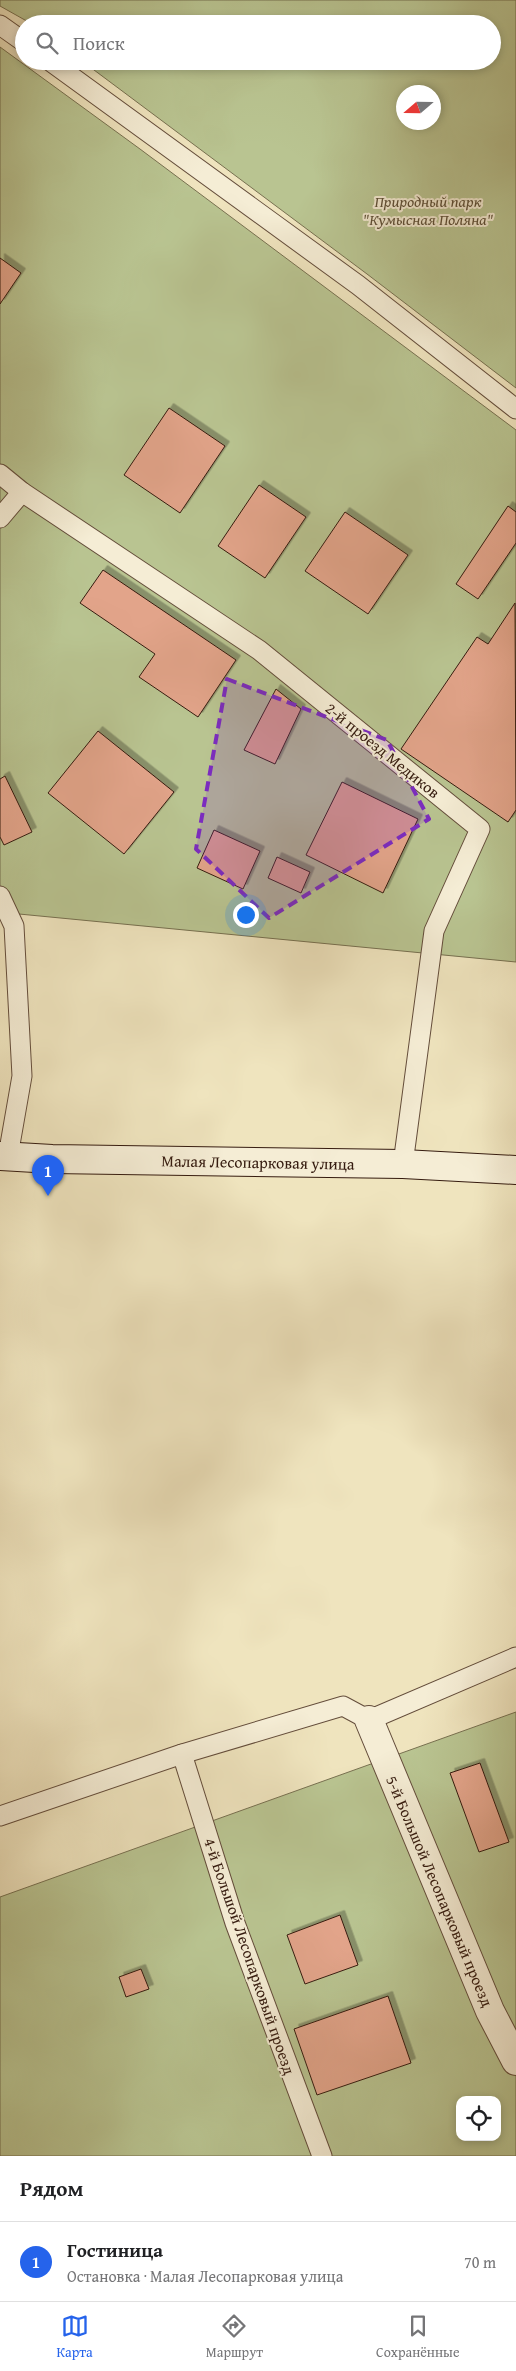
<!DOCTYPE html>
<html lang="ru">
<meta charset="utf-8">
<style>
:root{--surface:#fff;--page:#f2f2f2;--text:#202124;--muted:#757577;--line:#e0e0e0;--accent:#2563eb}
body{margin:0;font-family:"Gentium Book Plus",serif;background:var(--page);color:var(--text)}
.controls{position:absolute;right:15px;bottom:15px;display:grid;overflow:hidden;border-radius:10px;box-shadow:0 2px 8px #0003}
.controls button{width:45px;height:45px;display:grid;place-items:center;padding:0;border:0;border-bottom:1px solid var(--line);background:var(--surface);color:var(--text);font:25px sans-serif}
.compass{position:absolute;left:396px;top:85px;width:45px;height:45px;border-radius:50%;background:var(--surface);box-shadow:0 2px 8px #0003;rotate:250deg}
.you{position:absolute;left:245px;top:914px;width:18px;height:18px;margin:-12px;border:4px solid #fff;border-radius:50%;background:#1a73e8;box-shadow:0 0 0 8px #1a73e833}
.badge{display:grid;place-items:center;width:32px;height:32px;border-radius:50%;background:var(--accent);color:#fff;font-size:16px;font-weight:700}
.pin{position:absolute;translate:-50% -41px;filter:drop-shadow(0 1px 2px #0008)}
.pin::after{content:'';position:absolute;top:26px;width:18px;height:15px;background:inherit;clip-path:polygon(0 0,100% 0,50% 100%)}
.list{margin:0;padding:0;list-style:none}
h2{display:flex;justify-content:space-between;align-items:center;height:65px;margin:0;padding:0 20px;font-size:21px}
h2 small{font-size:16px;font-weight:400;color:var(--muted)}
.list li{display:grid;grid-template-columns:32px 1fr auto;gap:15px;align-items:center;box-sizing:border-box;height:80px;padding:0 20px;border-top:1px solid var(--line)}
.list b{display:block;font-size:19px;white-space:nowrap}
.list p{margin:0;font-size:16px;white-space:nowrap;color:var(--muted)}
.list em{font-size:16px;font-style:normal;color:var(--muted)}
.icon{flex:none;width:28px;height:28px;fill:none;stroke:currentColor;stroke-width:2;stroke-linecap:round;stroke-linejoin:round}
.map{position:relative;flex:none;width:516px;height:2156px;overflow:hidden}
.search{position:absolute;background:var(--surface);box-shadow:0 2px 8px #0003;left:15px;right:15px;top:15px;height:55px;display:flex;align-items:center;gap:12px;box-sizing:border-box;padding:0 18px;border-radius:28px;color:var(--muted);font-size:19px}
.sheet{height:145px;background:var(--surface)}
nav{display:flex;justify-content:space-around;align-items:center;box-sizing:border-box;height:70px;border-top:1px solid var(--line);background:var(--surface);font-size:14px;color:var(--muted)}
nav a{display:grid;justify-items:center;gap:2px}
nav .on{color:var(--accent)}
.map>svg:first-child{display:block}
.green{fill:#b9c491;stroke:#777050;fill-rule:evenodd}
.building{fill:#e2a48a;stroke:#351b0f;filter:url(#shadow)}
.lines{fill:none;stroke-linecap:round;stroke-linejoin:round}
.lane-casing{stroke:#644d3b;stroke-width:21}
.street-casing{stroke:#644d3b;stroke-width:30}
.secondary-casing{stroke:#351b0f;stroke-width:30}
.lane{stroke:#f5edd5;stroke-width:19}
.street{stroke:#f5edd5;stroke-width:28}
.secondary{stroke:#f5edd5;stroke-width:28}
.marked{fill:#7b2cbf;fill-opacity:0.2;stroke:#7b2cbf;stroke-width:4;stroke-dasharray:10 6;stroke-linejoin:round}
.labels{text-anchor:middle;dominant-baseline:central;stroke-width:4;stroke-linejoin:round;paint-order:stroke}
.park-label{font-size:16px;font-style:italic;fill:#5d4e36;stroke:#f5edd5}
.street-label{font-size:16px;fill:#351b0f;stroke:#f5edd5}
</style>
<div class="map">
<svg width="516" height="2156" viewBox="0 0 516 2156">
<defs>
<filter id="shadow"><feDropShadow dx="4.5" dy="-4.5" stdDeviation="0" flood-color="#0004"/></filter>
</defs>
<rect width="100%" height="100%" fill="#efe4be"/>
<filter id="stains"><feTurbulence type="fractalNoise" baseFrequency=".004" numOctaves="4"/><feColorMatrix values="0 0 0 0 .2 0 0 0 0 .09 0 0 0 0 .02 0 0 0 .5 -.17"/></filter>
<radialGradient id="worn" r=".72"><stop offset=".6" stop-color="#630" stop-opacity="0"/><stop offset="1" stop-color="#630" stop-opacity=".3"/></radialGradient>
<g class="green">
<path d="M0 0H516V388L367 274 82 61H492V24H32L0 6ZM404 92H434V122H404Z"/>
<polygon points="0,47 140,149 516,430 516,962 19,914 0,914"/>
<path d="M516 1712V2156H0V1897ZM460 2100H497V2137H460Z"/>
</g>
<g class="building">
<polygon points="0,258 21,273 0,304"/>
<polygon points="169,408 225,446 180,513 124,475"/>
<polygon points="259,485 306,517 265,578 218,546"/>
<polygon points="508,506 516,512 516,543 478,599 456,584"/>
<polygon points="345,512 408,555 368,614 305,571"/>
<polygon points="103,570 236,660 198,717 139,677 155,654 80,603"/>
<polygon points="515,603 516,810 508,822 401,749 477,637 488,644"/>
<polygon points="276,689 301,709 275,764 244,750"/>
<polygon points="98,731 174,792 124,854 48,793"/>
<polygon points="5,776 32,832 4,845 0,837 0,779"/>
<polygon points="342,782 418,819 383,893 306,855"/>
<polygon points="214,830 260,851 243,889 197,868"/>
<polygon points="277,857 310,872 301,893 268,878"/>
<polygon points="480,1763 509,1842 479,1852 450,1773"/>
<polygon points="340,1915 358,1965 305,1984 287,1935"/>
<polygon points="141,1969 149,1989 126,1997 119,1977"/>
<polygon points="388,1996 411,2063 317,2095 294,2029"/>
</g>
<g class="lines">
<g class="lane-casing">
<g id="lane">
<polyline points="0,25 24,42"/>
<polyline points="50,61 358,285 516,409"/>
<polyline points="0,474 22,492 259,650 480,829 434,931 403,1164"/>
<polyline points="0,518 22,492"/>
<polyline points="0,896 14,926 22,1076 8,1156"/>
<polyline points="182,1754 235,1923 322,2156"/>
<polyline points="0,1816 182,1754 343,1706 369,1720 516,1657"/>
</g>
</g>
<g class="street-casing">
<polyline id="street" points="369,1720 490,2011 516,2061"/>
</g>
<g class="secondary-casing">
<polyline id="secondary" points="0,1156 52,1159 403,1164 516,1170"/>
</g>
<use href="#lane" class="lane"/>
<use href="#street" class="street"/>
<use href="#secondary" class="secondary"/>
</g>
<path class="marked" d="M227 679 387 740 429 819 269 918 196 849Z"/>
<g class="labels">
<g class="park-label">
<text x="428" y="201">Природный парк<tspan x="428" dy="18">"Кумысная Поляна"</tspan></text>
</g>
<g class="street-label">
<text transform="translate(383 750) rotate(39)">2-й проезд Медиков</text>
<text transform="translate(258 1162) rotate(1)">Малая Лесопарковая улица</text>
<text transform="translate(440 1891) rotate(67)">5-й Большой Лесопарковый проезд</text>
<text transform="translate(250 1956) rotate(71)">4-й Большой Лесопарковый проезд</text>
</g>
</g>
<rect width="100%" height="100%" filter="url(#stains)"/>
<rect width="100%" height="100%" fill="url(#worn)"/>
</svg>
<div class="controls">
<button><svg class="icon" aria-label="locate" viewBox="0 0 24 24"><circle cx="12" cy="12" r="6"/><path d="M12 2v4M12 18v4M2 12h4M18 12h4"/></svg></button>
</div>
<svg class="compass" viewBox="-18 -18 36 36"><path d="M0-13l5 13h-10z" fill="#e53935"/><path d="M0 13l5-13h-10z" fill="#757577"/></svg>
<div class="you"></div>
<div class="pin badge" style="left:48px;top:1196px">1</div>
<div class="search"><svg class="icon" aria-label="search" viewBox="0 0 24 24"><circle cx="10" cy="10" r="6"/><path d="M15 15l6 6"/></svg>Поиск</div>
</div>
<section class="sheet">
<h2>Рядом<small></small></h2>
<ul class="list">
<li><span class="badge">1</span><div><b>Гостиница</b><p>Остановка · Малая Лесопарковая улица</p></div><em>70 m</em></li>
</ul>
</section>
<nav>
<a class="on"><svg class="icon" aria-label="map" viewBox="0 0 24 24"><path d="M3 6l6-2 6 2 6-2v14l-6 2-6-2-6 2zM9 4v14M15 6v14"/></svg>Карта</a>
<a><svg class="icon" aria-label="directions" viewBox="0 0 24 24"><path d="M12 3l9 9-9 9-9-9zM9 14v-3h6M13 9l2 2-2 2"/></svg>Маршрут</a>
<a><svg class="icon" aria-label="saved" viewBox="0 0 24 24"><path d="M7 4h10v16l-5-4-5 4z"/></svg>Сохранённые</a>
</nav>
